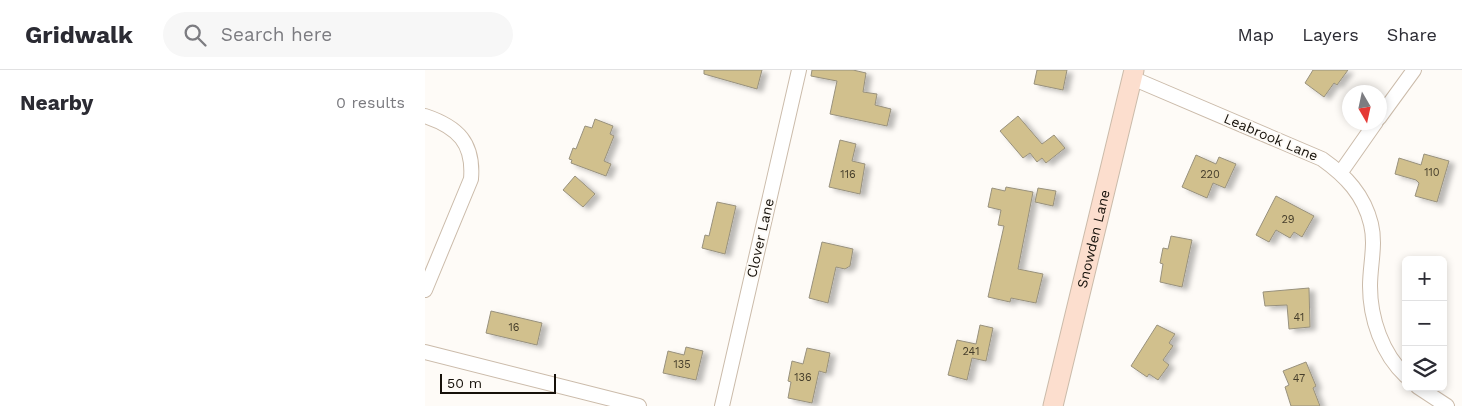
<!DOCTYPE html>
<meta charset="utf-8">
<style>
:root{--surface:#fff;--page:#f7f7f7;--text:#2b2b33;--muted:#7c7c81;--line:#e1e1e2}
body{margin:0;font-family:"Work Sans",sans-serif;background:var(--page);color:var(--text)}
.controls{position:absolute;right:15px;bottom:15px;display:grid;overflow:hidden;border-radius:8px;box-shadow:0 2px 8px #0003}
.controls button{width:45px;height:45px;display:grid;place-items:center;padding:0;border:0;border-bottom:1px solid var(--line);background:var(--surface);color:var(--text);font:25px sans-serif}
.compass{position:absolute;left:917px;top:15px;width:45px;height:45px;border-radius:50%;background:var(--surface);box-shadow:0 2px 8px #0003;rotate:171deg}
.scale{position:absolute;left:15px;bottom:12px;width:116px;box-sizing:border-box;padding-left:5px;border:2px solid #16110a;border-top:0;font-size:14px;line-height:18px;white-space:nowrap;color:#16110a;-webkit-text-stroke:4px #fefbf7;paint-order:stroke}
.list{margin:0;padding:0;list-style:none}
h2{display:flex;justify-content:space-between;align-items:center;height:65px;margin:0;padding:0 20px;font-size:21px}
h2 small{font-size:16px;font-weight:400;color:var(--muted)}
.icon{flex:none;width:28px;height:28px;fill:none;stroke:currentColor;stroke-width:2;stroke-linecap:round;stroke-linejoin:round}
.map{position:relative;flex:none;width:1037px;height:336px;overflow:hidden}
header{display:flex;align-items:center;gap:30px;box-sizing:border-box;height:70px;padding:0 25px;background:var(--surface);border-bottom:1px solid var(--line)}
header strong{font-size:24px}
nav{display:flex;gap:28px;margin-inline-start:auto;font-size:18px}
.search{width:350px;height:45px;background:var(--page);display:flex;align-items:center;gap:12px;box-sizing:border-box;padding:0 18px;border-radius:28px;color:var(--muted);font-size:19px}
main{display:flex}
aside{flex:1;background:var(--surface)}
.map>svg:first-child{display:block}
.building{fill:#d1c08d;stroke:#98917d;filter:url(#shadow)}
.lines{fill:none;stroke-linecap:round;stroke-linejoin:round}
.street-casing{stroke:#cbbbaa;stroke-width:16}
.secondary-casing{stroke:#cbbbaa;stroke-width:21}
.street{stroke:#fff;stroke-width:14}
.secondary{stroke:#fcdece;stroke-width:19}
.labels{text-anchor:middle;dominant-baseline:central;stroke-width:4;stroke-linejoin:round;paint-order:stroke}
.number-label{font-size:11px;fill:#453d2b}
.street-label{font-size:14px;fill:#16110a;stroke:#fefbf7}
</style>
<header>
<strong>Gridwalk</strong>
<div class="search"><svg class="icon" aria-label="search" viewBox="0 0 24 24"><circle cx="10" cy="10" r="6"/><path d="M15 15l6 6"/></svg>Search here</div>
<nav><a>Map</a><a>Layers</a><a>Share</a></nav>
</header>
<main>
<aside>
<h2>Nearby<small>0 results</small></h2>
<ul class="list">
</ul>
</aside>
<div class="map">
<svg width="1037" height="336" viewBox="0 0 1037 336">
<defs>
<filter id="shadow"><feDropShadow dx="5.5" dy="3" stdDeviation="2.5" flood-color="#0004"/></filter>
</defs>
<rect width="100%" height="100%" fill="#fefbf7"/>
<g class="building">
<polygon points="279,0 337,0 332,19 279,4"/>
<polygon points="387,0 428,0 441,3 438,22 452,24 450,35 466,39 462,56 405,44 412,11 386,6"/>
<polygon points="612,0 642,0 638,20 609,14"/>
<polygon points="888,0 923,0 912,15 909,13 899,27 880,13"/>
<polygon points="593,46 617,74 629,65 640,78 621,93 617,88 612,92 605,83 598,88 575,61"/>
<polygon points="170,49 188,56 185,64 189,66 179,91 186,94 181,106 146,93 147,90 144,89 148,78 151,79 160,56 167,58"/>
<polygon points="415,70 431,74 427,91 440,94 435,124 404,117"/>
<polygon points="999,84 1024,91 1012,132 990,126 994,113 991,110 970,104 974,88 996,95"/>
<polygon points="771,85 791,94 794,87 811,94 800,118 788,113 782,128 757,117"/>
<polygon points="150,106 170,124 158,137 138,120"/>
<polygon points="581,117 608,122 593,199 618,204 611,233 586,228 585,232 563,227 579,156 573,155 576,140 563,137 567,118 580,121"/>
<polygon points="613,118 631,121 628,136 610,132"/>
<polygon points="851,126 889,146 877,167 869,162 865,168 851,160 844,172 831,165"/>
<polygon points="292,132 311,136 300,184 277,178 280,165 284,166"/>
<polygon points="746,166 767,170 757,217 735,212 738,194 735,193 738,178 743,179"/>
<polygon points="397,172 428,179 425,196 420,199 411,197 403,233 384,228"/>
<polygon points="884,218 885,257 864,259 862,235 840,236 838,222"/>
<polygon points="66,241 117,253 112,275 61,263"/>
<polygon points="555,255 568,258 561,291 547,288 542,310 523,305 532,270 551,274"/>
<polygon points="732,255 750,264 744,273 748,276 738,290 744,295 733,310 724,304 722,307 706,296"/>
<polygon points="261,277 278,281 271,310 238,303 243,281 259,285"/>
<polygon points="382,278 405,283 401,303 394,301 387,333 363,328 366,312 363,311 367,291 378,294"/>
<polygon points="881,292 891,316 888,318 895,336 866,336 860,317 864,315 858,301"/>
</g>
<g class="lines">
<g class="street-casing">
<g id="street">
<path d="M707 8 897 89C921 106 939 125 946 154 951 175 945 195 945 216 945 248 957 284 981 306"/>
<path d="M0 46C33 57 49 73 46 109L0 220"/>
<polyline points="954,48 989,0"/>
<polyline points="916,102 951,52"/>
<polyline points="0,282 214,336"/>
<polyline points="993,317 1022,336"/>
<polyline points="297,336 374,0"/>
</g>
</g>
<g class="secondary-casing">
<g id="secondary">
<path id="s1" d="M628 336 709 0"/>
</g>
</g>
<use href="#street" class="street"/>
<use href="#secondary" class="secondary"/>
</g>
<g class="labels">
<g class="number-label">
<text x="1007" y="102">110</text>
<text x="423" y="104">116</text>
<text x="785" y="104">220</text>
<text x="863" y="149">29</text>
<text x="874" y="247">41</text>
<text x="89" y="257">16</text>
<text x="546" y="281">241</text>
<text x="257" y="294">135</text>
<text x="378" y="307">136</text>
<text x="874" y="308">47</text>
</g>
<g class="street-label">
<text transform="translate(846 67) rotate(23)">Leabrook Lane</text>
<text transform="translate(335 168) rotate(-77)">Clover Lane</text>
<text stroke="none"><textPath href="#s1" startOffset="172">Snowden Lane</textPath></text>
</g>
</g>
</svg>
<div class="controls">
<button>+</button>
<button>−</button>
<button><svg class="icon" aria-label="layers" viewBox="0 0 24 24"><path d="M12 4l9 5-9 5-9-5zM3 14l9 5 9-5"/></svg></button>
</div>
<svg class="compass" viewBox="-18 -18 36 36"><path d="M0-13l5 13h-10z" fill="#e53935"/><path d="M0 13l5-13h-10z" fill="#7c7c81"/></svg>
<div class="scale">50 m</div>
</div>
</main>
